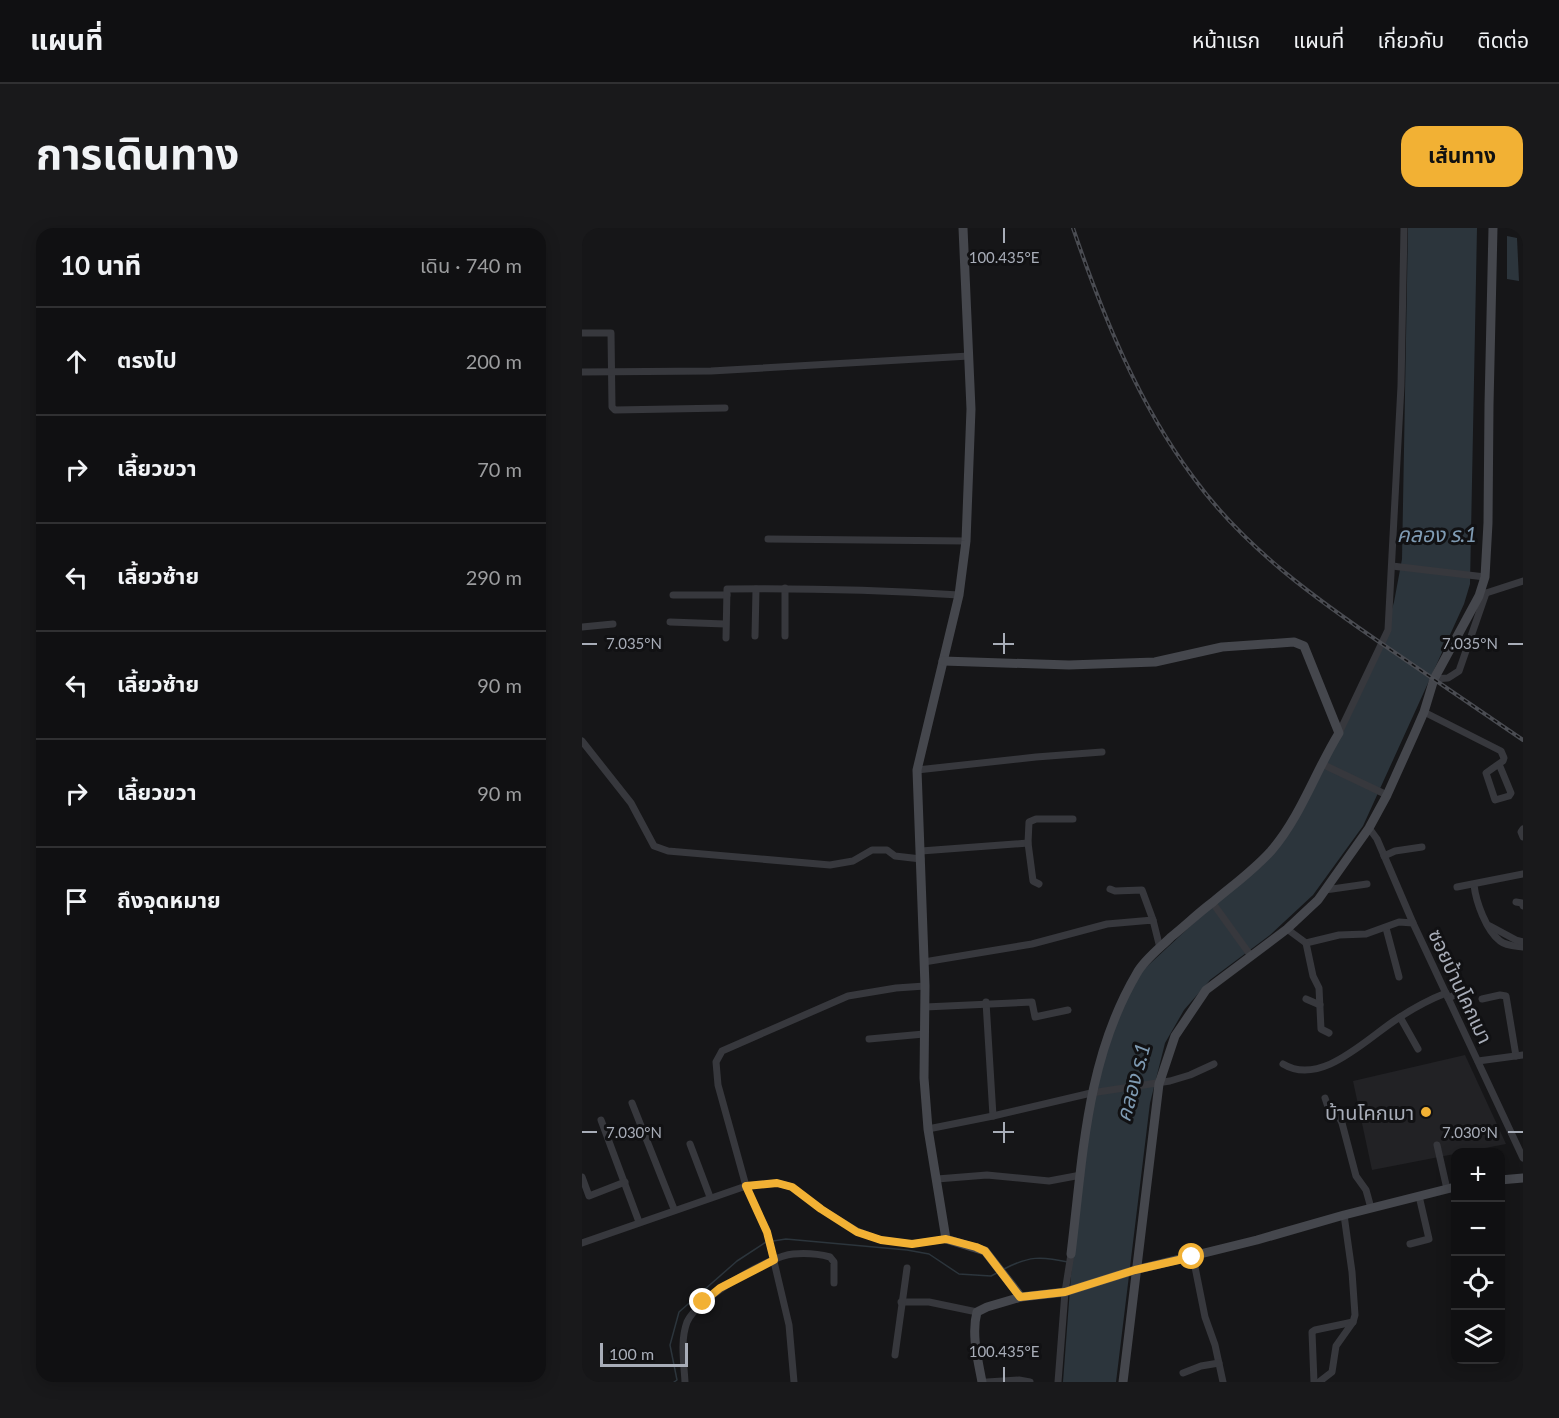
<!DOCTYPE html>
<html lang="th">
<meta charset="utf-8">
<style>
:root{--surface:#101012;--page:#19191b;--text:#f1f3f6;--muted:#9c9d9f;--line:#303032;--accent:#f2b134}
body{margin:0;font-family:Lato,"Noto Sans Thai",sans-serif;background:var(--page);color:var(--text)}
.controls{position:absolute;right:18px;bottom:18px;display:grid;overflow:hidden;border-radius:12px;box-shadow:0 3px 15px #0003}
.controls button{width:54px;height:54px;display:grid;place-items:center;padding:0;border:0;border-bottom:2px solid var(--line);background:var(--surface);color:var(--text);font:30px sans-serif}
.scale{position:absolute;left:18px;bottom:15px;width:88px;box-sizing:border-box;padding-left:6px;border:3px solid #a8adb8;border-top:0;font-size:16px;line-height:21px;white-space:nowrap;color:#a8adb8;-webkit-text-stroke:4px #111113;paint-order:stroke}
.stop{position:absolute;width:18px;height:18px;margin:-14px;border:4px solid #f2b134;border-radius:50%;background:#fff}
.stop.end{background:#f2b134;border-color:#fff;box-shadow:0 2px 6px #0008}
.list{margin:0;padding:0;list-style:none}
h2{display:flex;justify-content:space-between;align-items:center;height:78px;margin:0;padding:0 24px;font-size:26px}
h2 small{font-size:20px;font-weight:400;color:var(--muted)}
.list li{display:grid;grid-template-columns:39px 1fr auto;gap:18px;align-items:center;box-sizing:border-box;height:108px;padding:0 24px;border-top:2px solid var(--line)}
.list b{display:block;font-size:22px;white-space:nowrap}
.list em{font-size:20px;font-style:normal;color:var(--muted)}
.icon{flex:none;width:33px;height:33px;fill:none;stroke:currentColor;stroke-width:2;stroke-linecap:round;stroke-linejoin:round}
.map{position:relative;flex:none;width:941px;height:1154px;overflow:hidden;border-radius:18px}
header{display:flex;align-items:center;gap:36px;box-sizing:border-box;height:84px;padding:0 30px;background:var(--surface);border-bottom:2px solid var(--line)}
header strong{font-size:28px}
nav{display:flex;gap:33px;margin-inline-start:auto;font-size:21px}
.intro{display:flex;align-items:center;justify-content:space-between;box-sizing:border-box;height:144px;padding:0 36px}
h1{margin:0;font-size:42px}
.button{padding:15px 27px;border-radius:18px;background:var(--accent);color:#111;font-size:21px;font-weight:700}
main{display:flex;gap:36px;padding:0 36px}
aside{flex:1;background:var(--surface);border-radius:18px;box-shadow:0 3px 15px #0003}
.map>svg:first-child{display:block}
.built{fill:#222225}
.water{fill:#2c353c}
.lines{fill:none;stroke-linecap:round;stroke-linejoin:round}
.stream{stroke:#2c353c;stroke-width:1.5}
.street{stroke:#37383d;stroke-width:7}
.secondary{stroke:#45474d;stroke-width:9}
.rail-casing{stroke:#4a4c52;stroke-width:4}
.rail{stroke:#111113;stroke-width:1.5;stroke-dasharray:4.5;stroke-linecap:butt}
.route{stroke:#f2b134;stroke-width:8}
.ticks{fill:none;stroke:#a8adb8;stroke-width:2}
.poi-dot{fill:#f2b134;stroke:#111113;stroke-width:2}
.labels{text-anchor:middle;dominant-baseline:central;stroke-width:6;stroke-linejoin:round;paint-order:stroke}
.street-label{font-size:20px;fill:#a8adb8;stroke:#111113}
.poi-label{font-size:20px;fill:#a8adb8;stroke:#111113;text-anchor:end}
.water-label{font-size:21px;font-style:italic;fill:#7f9bb3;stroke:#111113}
.ticks-label{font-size:15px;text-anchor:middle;fill:#a8adb8;stroke:#111113;stroke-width:6;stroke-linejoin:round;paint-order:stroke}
</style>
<header>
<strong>แผนที่</strong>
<nav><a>หน้าแรก</a><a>แผนที่</a><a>เกี่ยวกับ</a><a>ติดต่อ</a></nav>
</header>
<div class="intro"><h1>การเดินทาง</h1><a class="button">เส้นทาง</a></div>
<main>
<aside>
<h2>10 นาที<small>เดิน · 740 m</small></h2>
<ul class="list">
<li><svg class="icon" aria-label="ahead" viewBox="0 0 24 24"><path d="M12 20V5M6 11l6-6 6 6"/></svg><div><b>ตรงไป</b></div><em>200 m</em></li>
<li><svg class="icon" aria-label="right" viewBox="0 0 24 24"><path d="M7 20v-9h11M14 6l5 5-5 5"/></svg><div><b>เลี้ยวขวา</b></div><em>70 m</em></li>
<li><svg class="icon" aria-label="left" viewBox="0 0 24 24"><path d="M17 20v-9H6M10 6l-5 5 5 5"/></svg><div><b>เลี้ยวซ้าย</b></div><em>290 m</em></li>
<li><svg class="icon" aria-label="left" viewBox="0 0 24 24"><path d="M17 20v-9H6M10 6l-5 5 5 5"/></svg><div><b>เลี้ยวซ้าย</b></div><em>90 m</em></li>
<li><svg class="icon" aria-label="right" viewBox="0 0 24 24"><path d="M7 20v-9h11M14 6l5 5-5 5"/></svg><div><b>เลี้ยวขวา</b></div><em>90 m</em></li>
<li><svg class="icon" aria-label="arrive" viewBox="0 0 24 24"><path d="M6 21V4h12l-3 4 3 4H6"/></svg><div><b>ถึงจุดหมาย</b></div></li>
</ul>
</aside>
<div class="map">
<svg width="941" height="1154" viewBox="0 0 941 1154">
<rect width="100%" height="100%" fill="#161618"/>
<polygon class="built" points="883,827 924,916 790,942 771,853"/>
<g class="water">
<polygon points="826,0 895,0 888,356 882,376 781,598 731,667 688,707 628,752 602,782 583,815 568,875 534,1154 481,1154 490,1034 511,870 531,799 558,745 629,679 680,638 721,581 803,405 812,374 820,331"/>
<polygon points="925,8 935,10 937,53 925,51"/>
</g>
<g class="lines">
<g class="stream">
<polyline points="191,1013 204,1011 325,1022 347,1026 377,1046 409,1048 415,1045"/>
<path d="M422 1041C447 1028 459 1028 486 1034"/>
<polyline points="92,1154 95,1152 88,1117 97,1084 155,1033 184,1014"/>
</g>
<g class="street">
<polyline points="0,105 29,105 30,179 33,182 143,180"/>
<polyline points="0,144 129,143 387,128"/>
<polyline points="186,311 384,313"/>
<polyline points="810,338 903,349"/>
<polyline points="901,366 941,353"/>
<polyline points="91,367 145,367"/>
<polyline points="88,394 143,396"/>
<polyline points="0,399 31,396"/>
<polyline points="173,408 174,361"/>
<polyline points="203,408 203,360"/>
<path d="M144 410 145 361C223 360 299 362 377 367"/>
<polyline points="852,451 866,450 877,443 904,365"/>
<polyline points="842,484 919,523 922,530 921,533 904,545 913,572 927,568 929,565 917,536"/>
<polyline points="757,505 806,402 819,158 822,0"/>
<polyline points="0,513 49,575 72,618 86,623 248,637 271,633 290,622 305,622 313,628 339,631"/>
<polyline points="740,536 805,567"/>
<polyline points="335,542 454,529 520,524"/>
<polyline points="787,600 795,611 831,695 941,930"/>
<polyline points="941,601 939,604 941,609"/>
<polyline points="339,623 446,615"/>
<polyline points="802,628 813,623 840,619"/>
<polyline points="457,656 451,653 446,615 447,594 454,591 491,591"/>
<path d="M892 657C894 674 904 702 918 713 924 718 934 718 941 719"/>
<polyline points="875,659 941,646"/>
<polyline points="528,661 533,663 560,662 571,692"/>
<polyline points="743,662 785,656"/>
<polyline points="630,674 669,728"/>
<polyline points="934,674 940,675 941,678"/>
<polyline points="908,698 934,712 941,714"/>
<polyline points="804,700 817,749"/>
<polyline points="705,701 724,715 757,707 784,706 817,694 831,695"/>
<polyline points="724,715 731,748 737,760 739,801 747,805"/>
<polyline points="342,734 450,716 525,696 571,692 578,720"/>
<polyline points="866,770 885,762"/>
<polyline points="724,771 738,777"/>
<polyline points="900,771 918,767 924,768 934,828"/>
<polyline points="404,774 411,888"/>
<polyline points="343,779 450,774 453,789 486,782"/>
<polyline points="818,789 836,821"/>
<polyline points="287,811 342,806"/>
<polyline points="896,833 941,827"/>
<path d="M701 836C739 859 784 811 815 791 830 781 846 772 864 765"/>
<polyline points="743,870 748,885 758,891 760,895 774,948 784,962 789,980"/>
<polyline points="50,875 92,981"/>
<polyline points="19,892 57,994"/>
<polyline points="346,901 411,888 509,865 588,853 608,847 632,836"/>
<polyline points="108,916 128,969"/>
<polyline points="855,917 865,961"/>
<polyline points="0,949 7,968 43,954"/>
<polyline points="355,951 405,947 467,953 499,947"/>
<polyline points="0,1015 164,958 195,955 210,959 239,981 275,1003 299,1012 330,1016 364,1011"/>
<polyline points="828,1016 847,1011 837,968"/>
<polyline points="611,1029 623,1089 633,1117 641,1154"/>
<polyline points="319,1074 347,1074 395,1084"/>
<polyline points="313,1127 325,1040"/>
<polyline points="601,1145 619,1138 637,1135"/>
<path d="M103 1154C102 1135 98 1113 105 1094 115 1071 187 1028 211 1026 223 1025 237 1026 248 1029L252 1034V1055"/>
<polyline points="212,1154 207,1097 185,1004 164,958 136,857 134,834 140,823 266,768 314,760 343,758"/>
<polyline points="405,1154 437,1152 448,1154"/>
<polyline points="476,1154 483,1064 489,1026"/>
<polyline points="732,1154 730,1104 733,1102 771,1094"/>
<polyline points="737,1154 750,1144 754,1118 771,1094 773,1087 770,1044 762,987"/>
</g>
<g class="secondary">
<polyline points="381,0 389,181 384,313 377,367 335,542 343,758 342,850 346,901 364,1011 403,1023 439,1069 483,1064 553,1042 675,1012 762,987 873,959"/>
<path d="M361 433 487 437 573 434 640 419 712 414 722 418 757 505C733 544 719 588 689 623 671 643 651 657 631 674 616 685 603 698 589 709 578 720 562 732 555 745 504 831 501 929 489 1026"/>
<polyline points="918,952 941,950"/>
<path d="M400 1154C396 1132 389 1106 395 1084L405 1079 439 1069"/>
<polyline points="541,1154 577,856 593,808 624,762 705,701 736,672 787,600 805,567 832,507 842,484 852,451 897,368 903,349 906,295 907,177 911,0"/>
</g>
<g class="rail-casing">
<path id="rail" d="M491 0C521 88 556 175 611 249 663 321 737 373 809 422 853 452 897 482 941 512"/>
</g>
<use href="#rail" class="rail"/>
</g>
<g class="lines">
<polyline class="route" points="121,1074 138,1060 192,1032 185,1004 164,958 195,955 210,959 239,981 275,1004 299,1012 330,1016 364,1011 394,1019 403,1023 438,1069 483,1064 553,1042 610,1029"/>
</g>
<path class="ticks" d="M422 0V15M422 405V426M0 416H15M411 416H432M926 416H941M422 894V915M0 904H15M411 904H432M926 904H941M422 1139V1154"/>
<circle class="poi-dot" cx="844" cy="884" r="6"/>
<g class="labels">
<g class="street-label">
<text transform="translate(879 758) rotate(65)">ซอยบ้านโคกเมา</text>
</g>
<g class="poi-label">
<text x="832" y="884">บ้านโคกเมา</text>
</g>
<g class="water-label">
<text x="855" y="305">คลอง ร.1</text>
<text transform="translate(550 854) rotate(-75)">คลอง ร.1</text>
</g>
</g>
<g class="ticks-label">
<text x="422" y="35">100.435°E</text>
<text x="52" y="421">7.035°N</text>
<text x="888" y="421">7.035°N</text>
<text x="52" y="910">7.030°N</text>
<text x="888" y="910">7.030°N</text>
<text x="422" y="1129">100.435°E</text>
</g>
</svg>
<div class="controls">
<button>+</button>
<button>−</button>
<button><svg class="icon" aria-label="locate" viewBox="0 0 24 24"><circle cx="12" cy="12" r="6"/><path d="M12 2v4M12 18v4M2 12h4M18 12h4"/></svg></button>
<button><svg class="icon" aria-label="layers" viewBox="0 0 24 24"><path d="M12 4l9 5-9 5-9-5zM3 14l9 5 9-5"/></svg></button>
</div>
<div class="scale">100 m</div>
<div class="stop" style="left:610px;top:1029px"></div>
<div class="stop end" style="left:121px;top:1074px"></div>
</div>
</main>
